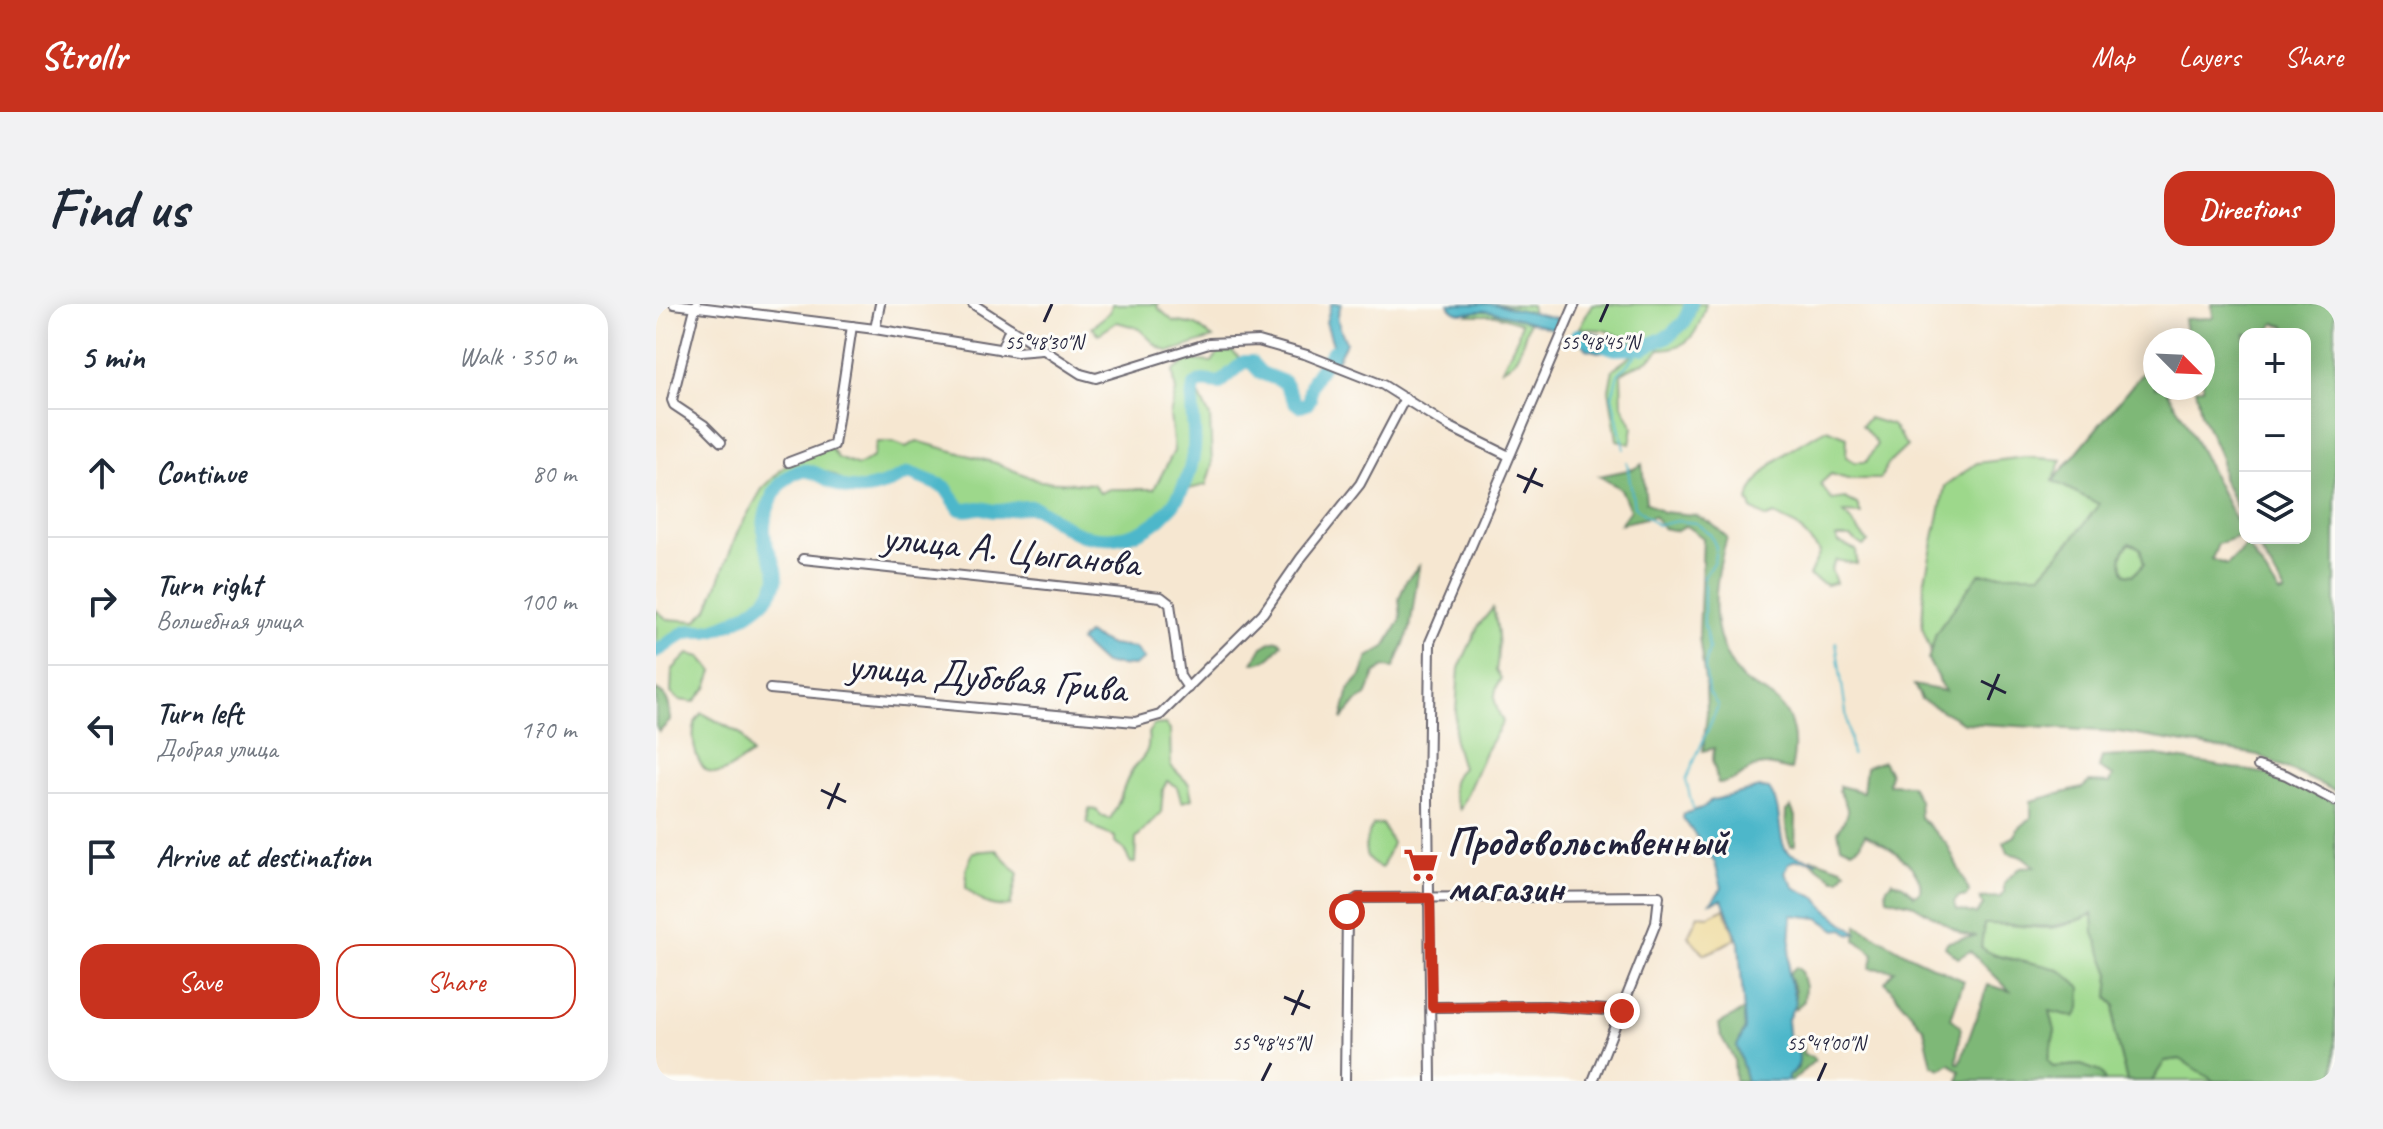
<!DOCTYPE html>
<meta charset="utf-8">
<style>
:root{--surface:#fff;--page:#f2f2f3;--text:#1f2937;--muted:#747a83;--line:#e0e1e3;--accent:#c8321e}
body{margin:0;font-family:Caveat,sans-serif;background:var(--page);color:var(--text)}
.controls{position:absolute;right:24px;top:24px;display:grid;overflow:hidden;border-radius:16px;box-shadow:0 4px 20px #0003}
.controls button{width:72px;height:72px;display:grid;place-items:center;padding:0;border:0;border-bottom:2px solid var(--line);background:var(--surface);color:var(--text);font:40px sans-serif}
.compass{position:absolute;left:1487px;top:24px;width:72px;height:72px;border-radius:50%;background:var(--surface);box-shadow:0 4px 20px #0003;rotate:114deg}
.stop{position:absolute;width:24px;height:24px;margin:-18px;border:6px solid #c8321e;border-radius:50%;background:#fff}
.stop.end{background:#c8321e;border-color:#fff;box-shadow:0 2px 8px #0008}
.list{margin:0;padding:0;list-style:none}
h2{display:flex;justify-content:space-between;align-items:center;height:104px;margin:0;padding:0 32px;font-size:34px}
h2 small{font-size:26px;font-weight:400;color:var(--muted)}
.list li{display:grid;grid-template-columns:52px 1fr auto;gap:24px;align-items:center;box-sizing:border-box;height:128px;padding:0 32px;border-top:2px solid var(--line)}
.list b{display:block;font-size:30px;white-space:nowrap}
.list p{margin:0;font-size:26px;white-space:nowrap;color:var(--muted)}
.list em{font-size:26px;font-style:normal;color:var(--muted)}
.actions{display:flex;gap:16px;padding:24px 32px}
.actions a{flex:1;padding:18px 0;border:2px solid var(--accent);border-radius:24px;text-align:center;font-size:28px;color:var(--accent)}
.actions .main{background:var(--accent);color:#fff}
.icon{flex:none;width:44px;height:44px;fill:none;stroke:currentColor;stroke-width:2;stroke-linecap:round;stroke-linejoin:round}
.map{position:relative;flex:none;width:1679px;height:777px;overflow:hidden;border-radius:24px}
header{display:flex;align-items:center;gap:48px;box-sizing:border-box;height:112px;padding:0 40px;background:var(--accent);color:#fff}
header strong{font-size:38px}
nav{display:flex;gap:44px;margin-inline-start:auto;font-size:28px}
.intro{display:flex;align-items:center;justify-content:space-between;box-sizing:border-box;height:192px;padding:0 48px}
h1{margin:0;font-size:56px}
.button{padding:20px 36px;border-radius:24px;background:var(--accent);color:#fff;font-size:28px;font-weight:700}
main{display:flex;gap:48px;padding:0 48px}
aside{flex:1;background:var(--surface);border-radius:24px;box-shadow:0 4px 20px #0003}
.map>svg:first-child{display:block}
.green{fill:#9dd88b;stroke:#607d63;stroke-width:2}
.forest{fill:#7eb877;stroke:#506d59;stroke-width:2;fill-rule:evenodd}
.sand{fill:#eeda9e;stroke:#887e6c;stroke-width:2}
.water{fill:#4db7ca;stroke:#386c82;stroke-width:2}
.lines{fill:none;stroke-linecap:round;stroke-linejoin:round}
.stream{stroke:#4db7ca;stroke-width:2}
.river{stroke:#4db7ca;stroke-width:14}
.street-casing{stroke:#6c6770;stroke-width:12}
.street{stroke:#fff;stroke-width:8}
.route{stroke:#c8321e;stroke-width:10}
.ticks{fill:none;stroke:#22223b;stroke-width:3}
.labels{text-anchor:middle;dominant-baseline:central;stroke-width:6;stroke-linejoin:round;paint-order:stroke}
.street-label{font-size:40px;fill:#22223b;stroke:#fdfcf7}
.poi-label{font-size:40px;font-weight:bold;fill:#22223b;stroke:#fdfcf7;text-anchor:start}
.ticks-label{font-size:20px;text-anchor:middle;fill:#22223b;stroke:#fdfcf7;stroke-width:6;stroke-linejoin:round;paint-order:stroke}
</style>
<header>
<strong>Strollr</strong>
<nav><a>Map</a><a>Layers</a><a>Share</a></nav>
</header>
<div class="intro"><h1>Find us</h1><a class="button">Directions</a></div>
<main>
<aside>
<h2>5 min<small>Walk · 350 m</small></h2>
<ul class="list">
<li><svg class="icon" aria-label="ahead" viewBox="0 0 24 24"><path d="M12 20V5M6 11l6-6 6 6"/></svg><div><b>Continue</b></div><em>80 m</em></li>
<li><svg class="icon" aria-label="right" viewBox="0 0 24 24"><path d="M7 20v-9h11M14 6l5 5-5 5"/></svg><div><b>Turn right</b><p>Волшебная улица</p></div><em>100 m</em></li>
<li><svg class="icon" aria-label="left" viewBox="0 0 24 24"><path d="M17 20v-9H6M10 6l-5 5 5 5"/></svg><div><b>Turn left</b><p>Добрая улица</p></div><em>170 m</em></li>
<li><svg class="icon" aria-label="arrive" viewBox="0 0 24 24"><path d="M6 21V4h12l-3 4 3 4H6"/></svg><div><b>Arrive at destination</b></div></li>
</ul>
<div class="actions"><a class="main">Save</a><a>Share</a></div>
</aside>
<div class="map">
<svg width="1679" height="777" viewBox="0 0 1679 777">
<rect width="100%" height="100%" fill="#fdfcf7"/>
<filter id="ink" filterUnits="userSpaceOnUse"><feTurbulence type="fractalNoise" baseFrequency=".0125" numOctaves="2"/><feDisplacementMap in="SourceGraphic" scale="16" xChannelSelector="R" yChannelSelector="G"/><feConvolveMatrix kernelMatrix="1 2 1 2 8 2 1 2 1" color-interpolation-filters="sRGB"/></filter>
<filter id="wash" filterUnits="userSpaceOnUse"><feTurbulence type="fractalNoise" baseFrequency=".006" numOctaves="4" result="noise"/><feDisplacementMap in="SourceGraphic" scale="32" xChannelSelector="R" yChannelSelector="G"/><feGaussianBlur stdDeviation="1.8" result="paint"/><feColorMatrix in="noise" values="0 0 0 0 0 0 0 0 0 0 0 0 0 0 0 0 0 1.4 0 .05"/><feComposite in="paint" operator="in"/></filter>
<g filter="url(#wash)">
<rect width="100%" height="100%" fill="#f6e7d1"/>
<g class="green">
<polygon points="456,0 502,0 501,3 517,17 540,21 557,34 513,48 501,42 482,24 461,18 443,30 436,23 454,8"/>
<path d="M826 0 875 1 876 6C870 24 866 58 846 65L862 32 865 19 840 11H812Z"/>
<path d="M936 0H1050C1042 28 1035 44 1004 45 989 64 979 58 965 70L966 101 977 123 974 140 961 136 953 86 957 65 989 42 948 26 923 24Z"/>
<path d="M576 47 588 58 564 79 546 77 539 82 554 113 556 161 550 181 533 185 516 205 484 229 461 235 430 232 410 225 378 203 339 207 323 203 313 207 304 205 289 183 253 169 224 183 194 185C188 177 174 166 164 167 157 167 145 166 139 169 121 177 107 207 108 226 109 257 132 264 109 295 99 309 72 321 56 326 48 328 39 326 31 328 20 331 11 343 0 347V306L11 315 40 317 52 305 82 227 106 185 133 158 175 144 182 154 202 162 217 153 221 138H237L250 143 261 137 340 159 383 177 437 180 444 189 454 185H498L518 147 514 111 520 88 517 67 533 56 556 58 563 48Z"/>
<path d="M1213 114 1236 121 1251 142 1232 160 1224 175H1191L1175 170 1164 180 1176 196 1189 194 1201 200 1205 210 1188 209 1212 238 1207 242 1194 233H1180L1182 238 1200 246 1201 260 1180 256 1175 265 1180 279 1170 281 1153 272 1164 248 1141 222 1118 211 1111 214 1096 205 1092 196C1104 161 1140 141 1171 125L1191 133 1190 153 1199 158H1210L1221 140 1206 121Z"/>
<polygon points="1369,153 1406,156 1397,177 1443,200 1419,232 1385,270 1323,271 1280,329 1275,348 1266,323 1268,280 1289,182 1321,159"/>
<path d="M1474 238 1485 244 1488 261 1477 271 1469 270C1462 257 1464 249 1474 238Z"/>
<path d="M837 304C843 326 844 344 840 367L845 374C835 392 838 400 847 418L829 448 804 506C796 490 791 477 806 464L798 437 803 364 823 321Z"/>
<polygon points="32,350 45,353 57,367 51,384 38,398 23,396 15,389 16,366"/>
<path d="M46 409 85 430 96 450C86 455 73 468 63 469 41 472 34 437 39 420 39 417 44 411 46 409Z"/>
<path d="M509 420 514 426 515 462 533 480 536 495 526 498 521 483 511 477 507 485 505 509 480 534 479 559H475L468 546 459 538V533L444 527 431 518 433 505 441 506 445 512 454 515C464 499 465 489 472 474 480 455 496 454 492 429L498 421Z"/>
<path d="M726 520 736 539 726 564C704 557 707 538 717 521Z"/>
<path d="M341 546 362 570 354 602C333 604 325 598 310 584V566L317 548Z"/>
<path d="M1438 610 1454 670 1452 694 1459 701 1458 727 1471 777H1449L1444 768 1425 761 1397 763 1391 756 1399 727 1393 706 1407 668 1369 657 1335 651 1325 643 1328 620C1351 619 1366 623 1387 624 1405 625 1422 617 1438 610Z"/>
<polygon points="1525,755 1558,777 1496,777 1508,757"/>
</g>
<g class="forest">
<path d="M1556 0H1679V487L1602 451 1463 428 1308 419 1265 395 1258 381 1289 387 1272 356 1280 329 1323 270H1385L1419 232 1443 200 1397 177 1493 61 1499 70V84H1508L1528 114 1587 231 1562 240 1556 255 1571 261 1591 241 1624 290 1629 288 1597 234H1649V30H1632L1629 22 1619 19 1611 30H1589V220L1566 174 1565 154 1545 109 1540 84H1547V36H1531L1528 15 1557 14ZM1473 239 1484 244 1488 260 1477 271 1469 270C1463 257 1464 250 1473 239Z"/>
<path d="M986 160 990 198 1007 208 1039 211 1055 219 1071 233C1057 280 1050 332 1085 374 1091 381 1103 385 1111 390 1138 407 1142 436 1135 466 1127 465 1117 461 1109 461 1091 461 1083 480 1062 479L1057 457 1058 444 1047 447 1051 408 1050 383 1043 333 1047 234 1030 222 1021 227 1007 224 998 212 964 220 974 206 965 185 943 172 977 165Z"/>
<polygon points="763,262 754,325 738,364 728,363 719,370 710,392 700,398 686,415 693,385 705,372 712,353 729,343 745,315 743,295 750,277"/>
<path d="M622 336 626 339C619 350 610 359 597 359 603 347 608 338 622 336Z"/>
<path d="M0 386C14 392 14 404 14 417L3 428 0 422Z"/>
<path d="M1496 451 1625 472 1679 498V777H1558L1524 755 1509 757 1496 777H1471L1458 727 1459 701 1452 694 1454 670 1438 629 1437 610C1392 631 1374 619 1328 620L1325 643C1347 660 1380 655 1405 667 1412 671 1419 679 1425 684L1424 705 1419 713 1394 707 1399 727 1392 756 1397 763 1425 761 1444 768 1449 777H1302L1304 767 1294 760 1285 765 1276 761 1268 725 1229 678 1238 666 1214 664 1218 650 1200 636 1201 621 1253 651 1308 677 1295 714 1305 723 1301 759H1304L1332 681 1354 687 1314 647 1302 654 1289 643 1291 638 1321 632 1306 630 1258 601 1231 594 1230 585 1236 577 1247 581 1258 591 1264 588C1269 563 1229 540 1209 530L1205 540 1196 546 1185 541 1182 527C1194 508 1194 506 1183 487L1184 482 1207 488 1210 463 1227 457 1234 469 1232 480 1255 481 1263 496 1264 513 1291 540 1313 587 1311 593H1303L1298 598 1301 606 1320 610 1327 602 1324 594 1344 593 1348 588V579L1363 564 1379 563 1367 553 1352 549 1348 538 1359 532 1362 525 1375 514V497L1426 484 1433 478 1454 479 1457 472 1443 464 1446 453Z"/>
<path d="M1135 503 1140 515 1139 541 1135 542C1130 532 1129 518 1130 507Z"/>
<polygon points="1156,554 1186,564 1190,567 1184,575 1178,575 1155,558"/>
<polygon points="1140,663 1145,667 1149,683 1148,697 1139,705 1139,687 1132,670"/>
<polygon points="1088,706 1089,725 1081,742 1091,777 1079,777 1078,755 1065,732 1063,720"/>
<polygon points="1138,734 1147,743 1147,751 1157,753 1159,756 1136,777 1132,777 1132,772 1142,764 1142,745 1135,740"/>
</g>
<path class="sand" d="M1068 604 1080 635C1068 639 1060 648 1048 650L1032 632 1042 611 1053 612Z"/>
<g class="water">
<path d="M675 0H686C677 15 685 24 690 39L681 56 672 53 678 44 670 18Z"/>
<path d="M792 0H838L901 14 902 21 897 25C879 20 844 7 827 7 811 7 802 15 792 0Z"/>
<path d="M1035 0H1041C1036 20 1027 31 1009 38L1003 33 1020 24Z"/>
<path d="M928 28C945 28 948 33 959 45L942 48 931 45 924 36Z"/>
<polygon points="431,330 454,341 479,344 488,355 478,362 448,360 423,337"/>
<path d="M1103 484 1113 485C1127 503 1121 536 1131 547 1137 553 1153 554 1162 558L1141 556 1133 559 1129 569 1139 584 1161 594 1170 605 1201 629 1194 631 1188 625 1180 626 1162 614 1136 611 1132 670 1140 698 1131 717 1133 738 1142 745C1144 759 1144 763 1132 772V777H1091L1081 742 1089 725 1083 639 1066 595 1055 598 1066 584 1059 559 1027 514V510L1049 503 1054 497Z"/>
</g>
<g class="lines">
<g class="stream">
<polyline points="968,145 956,92 962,70 987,44"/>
<polyline points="971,159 978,202 1001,221 1022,217 1040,219 1054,230 1060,243 1058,257 1048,273 1048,320 1053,344 1049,363 1052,387 1062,402 1030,476 1037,505"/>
<polyline points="1180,338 1196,451"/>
</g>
<g class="river">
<polyline points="921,31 959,45 987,44 1014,31 1029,17 1035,0"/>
<path d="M0 347C11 343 20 331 31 328 39 326 48 328 56 326 77 320 111 302 119 281 125 266 114 253 110 240 103 216 116 182 137 170 157 158 175 183 194 185 215 188 235 178 253 169L289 183 304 205C312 207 314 205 322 204 328 203 334 207 340 207 351 208 365 201 377 203 389 206 410 228 430 232 491 245 532 201 538 144 540 121 533 106 538 82L546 77 564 79 588 58H595L605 69 628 78 639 98 644 102 651 100 654 95C651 76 668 62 677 47"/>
</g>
</g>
</g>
<g filter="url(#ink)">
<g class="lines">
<g class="street-casing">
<g id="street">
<polyline points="18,0 219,25 361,48 386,46"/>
<polyline points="40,0 16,96 18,101 48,121 65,138"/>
<polyline points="317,0 425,70 440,74 553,39 602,37 651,51 727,81 792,122 853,152"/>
<polyline points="219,25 224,0"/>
<polyline points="345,46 354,24"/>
<polyline points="133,158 178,141 196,22"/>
<polyline points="147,255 505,293 514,300 524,372 532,384"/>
<polyline points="114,385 479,418 504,411 607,309 645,254 704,180 749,94"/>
<polyline points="1602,462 1630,471 1679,497"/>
<polyline points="776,703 891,702 966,707"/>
<polyline points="689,777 691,608 697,597 702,594 1003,592 1000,619 937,777"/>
<polyline points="775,777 772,497 774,338 919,0"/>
</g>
</g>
<use href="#street" class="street"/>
</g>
</g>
<g class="lines" filter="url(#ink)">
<polyline class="route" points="691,608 693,602 702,594 774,594 776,703 891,702 966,707"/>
</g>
<path class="ticks" d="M388 18 396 0M944 18 952 0M861 171 887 182M868 189 880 164M1325 377 1350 389M1332 396 1343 370M165 486 190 498M172 505 183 479M628 693 654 704M636 711 647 686M606 777 615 759M1162 777 1170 759"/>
<defs>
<g id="supermarket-bare" transform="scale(2.76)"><path d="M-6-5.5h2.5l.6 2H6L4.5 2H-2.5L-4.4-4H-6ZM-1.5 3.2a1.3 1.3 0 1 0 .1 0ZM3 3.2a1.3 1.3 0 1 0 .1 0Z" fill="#c8321e" stroke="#fdfcf7" stroke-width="2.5" paint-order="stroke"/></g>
</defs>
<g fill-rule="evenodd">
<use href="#supermarket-bare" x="765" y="561"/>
</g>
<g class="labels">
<g class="street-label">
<text transform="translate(355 246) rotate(6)">улица А. Цыганова</text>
<text transform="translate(331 373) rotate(5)">улица Дубовая Грива</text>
</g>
<g class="poi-label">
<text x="791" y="538">Продовольственный<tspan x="791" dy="46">магазин</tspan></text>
</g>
</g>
<g class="ticks-label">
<text x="388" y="45">55°48'30"N</text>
<text x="944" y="45">55°48'45"N</text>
<text x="615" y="746">55°48'45"N</text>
<text x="1170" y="746">55°49'00"N</text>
</g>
</svg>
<div class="controls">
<button>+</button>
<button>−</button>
<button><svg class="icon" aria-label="layers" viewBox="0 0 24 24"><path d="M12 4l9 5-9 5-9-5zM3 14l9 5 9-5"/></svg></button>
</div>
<svg class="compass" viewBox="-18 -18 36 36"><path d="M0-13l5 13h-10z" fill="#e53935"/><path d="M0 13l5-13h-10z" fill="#747a83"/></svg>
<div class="stop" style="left:691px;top:608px"></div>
<div class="stop end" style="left:966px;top:707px"></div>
</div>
</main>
